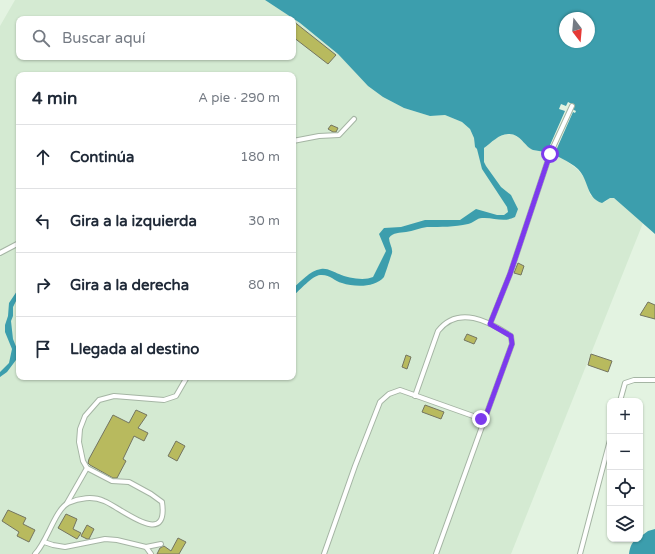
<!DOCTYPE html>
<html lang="es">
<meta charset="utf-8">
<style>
:root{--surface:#fff;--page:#f6f6f7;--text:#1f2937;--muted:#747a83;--line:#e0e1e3}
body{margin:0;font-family:"Varela Round",sans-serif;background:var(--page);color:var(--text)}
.controls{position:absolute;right:12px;bottom:12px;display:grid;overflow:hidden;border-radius:8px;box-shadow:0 1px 3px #0004}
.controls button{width:36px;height:36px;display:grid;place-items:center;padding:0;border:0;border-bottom:1px solid var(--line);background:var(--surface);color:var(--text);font:20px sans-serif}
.compass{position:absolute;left:559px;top:12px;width:36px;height:36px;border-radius:50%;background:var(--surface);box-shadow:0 1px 3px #0004;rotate:164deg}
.stop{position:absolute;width:12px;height:12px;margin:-9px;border:3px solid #7c3aed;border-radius:50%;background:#fff}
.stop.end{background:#7c3aed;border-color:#fff;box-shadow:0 1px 4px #0008}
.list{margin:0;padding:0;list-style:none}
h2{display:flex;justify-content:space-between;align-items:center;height:52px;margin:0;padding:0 16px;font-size:17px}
h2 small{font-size:13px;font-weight:400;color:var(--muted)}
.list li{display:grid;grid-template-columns:26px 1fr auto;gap:12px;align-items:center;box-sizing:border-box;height:64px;padding:0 16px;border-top:1px solid var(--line)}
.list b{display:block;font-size:15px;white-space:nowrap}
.list em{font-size:13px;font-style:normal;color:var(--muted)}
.icon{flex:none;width:22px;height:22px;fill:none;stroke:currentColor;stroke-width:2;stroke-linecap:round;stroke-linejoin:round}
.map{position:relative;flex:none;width:655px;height:554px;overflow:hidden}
.search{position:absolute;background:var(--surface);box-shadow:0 1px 3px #0004;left:16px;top:16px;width:280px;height:44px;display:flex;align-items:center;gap:10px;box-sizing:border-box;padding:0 14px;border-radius:8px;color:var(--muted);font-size:15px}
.panel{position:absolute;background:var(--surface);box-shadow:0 1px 3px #0004;left:16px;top:72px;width:280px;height:308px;border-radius:8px}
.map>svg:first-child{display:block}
.built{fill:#d4ead2;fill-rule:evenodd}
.water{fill:#3c9ead;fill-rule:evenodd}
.pier{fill:#e3f3e1}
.building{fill:#b8ba5e;stroke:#747561}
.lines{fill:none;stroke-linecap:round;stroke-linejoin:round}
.service-casing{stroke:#a5b5a4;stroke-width:6}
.service{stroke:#fff;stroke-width:4}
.route{stroke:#7c3aed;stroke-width:5}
</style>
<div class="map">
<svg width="655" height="554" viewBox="0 0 655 554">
<rect width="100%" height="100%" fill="#e3f3e1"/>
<path class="built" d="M15 0H265L300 23 338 54 368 86 383 97 404 108 430 116 445 115 462 122 470 129 474 138 475 147 477 149 484 148 498 137 507 134 514 135 519 138 532 150 547 152 564 159 578 170 586 180 590 195 605 202 610 198H614L643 223 511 554H0V26ZM19 19H293V57H19ZM19 75H293V377H19Z"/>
<g class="water">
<path d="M265 0H655V234L614 198H610L602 203C586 198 589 180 578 169 569 161 556 155 545 152 541 151 537 151 533 150 524 146 520 133 508 134 499 134 491 143 484 148V162L486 166 501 187 511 195 518 209 515 217C503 223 494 217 482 218 477 218 473 223 468 224 454 227 441 227 427 227 420 228 413 231 406 232 400 233 393 232 389 238 389 243 393 248 392 253 391 256 385 275 384 277 375 288 354 287 342 283 334 281 330 274 320 275 312 276 300 290 293 296V288C302 281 309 271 321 269 328 268 333 272 339 274 348 278 364 281 373 277L386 251 379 234 384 228 401 227 425 220H460L476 209 497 215H504L508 212 507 207 482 169 477 149 475 147 474 138 470 129 462 122 445 115 430 116 404 108 383 97 368 86 338 54 300 23ZM565 18H589V42H565Z"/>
<polygon points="19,288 19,295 13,307 13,316 11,321 13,339 17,349 16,360 7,372 0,377 0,372 9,363 12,349 5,332 5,325 8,316 9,303"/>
<path d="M655 529V554H629C630 547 632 539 640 539V537L648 531Z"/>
</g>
<polygon class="pier" points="568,102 574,105 572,109 576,111 575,113 573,112 554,155 547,152 565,111 559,109 561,104 566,106"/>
<g class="building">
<polygon points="293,21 336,55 328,64 293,37"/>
<polygon points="331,125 338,128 336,132 333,132 328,129"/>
<polygon points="518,263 524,266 521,275 514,273"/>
<polygon points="648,302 655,305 655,319 640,315"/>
<polygon points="467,334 477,338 474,344 464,340"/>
<polygon points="591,354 612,361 608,372 588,365"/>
<polygon points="406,355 411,357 407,369 402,367"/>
<polygon points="425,405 444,412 441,419 422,412"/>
<polygon points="136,410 147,415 138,428 148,433 144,441 134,436 123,459 126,461 117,478 113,478 90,465 88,463 89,459 113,415 129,423"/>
<polygon points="176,441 185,446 177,461 168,456"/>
<polygon points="8,510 26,518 23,524 35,530 29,542 17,536 19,532 2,521"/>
<polygon points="66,514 77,519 73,529 81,533 77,539 58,528"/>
<polygon points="87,525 94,529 89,539 87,539 81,536"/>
<polygon points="178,538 186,542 179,554 157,554 160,548 164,546 171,551"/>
</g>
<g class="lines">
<g class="service-casing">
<g id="service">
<polyline points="293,141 319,136 339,135 354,119"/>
<polyline points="0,253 19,243"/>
<polyline points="490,324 510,274 550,154 572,106"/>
<path d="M415 396 438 331C458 305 489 321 511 336L512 344 484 421"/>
<polyline points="620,401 625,383 634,380 655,380"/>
<polyline points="67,503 87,468"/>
<polyline points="44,542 53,545 65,547 105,539 117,540 146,547 151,554"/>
<polyline points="146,547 161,544"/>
<path d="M35 554C47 542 55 510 68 503 79 498 93 496 104 501 120 507 169 550 162 502L151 494 129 482 112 481 87 468 83 461 79 442 80 429 85 416 99 400 114 396 164 400 176 396 187 377"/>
<polyline points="324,554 355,466 380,402 389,394 400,390 476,417 484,421 436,554"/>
<polyline points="580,554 610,440"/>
</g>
</g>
<use href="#service" class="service"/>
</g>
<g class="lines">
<polyline class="route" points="481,419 484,421 512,344 511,336 490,324 510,274 550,154"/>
</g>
</svg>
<div class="controls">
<button>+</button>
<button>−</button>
<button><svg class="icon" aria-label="locate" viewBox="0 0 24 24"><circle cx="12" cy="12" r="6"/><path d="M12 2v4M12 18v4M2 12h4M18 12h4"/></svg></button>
<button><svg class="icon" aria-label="layers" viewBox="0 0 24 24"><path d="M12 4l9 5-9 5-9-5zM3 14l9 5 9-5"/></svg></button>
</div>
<svg class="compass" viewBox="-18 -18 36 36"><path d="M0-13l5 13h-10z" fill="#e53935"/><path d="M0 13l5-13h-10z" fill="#747a83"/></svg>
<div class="stop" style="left:550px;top:154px"></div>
<div class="stop end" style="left:481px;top:419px"></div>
<div class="search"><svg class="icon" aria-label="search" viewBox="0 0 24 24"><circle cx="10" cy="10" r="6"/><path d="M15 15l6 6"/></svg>Buscar aquí</div>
<section class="panel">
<h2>4 min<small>A pie · 290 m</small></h2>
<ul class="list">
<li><svg class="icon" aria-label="ahead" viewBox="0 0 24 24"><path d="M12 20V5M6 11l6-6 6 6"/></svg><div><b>Continúa</b></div><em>180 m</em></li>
<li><svg class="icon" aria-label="left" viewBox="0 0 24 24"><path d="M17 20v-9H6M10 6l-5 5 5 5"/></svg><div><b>Gira a la izquierda</b></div><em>30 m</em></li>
<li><svg class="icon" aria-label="right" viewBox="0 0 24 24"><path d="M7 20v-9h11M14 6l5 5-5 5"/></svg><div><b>Gira a la derecha</b></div><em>80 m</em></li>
<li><svg class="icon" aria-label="arrive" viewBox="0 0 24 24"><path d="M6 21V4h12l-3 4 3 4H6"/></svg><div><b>Llegada al destino</b></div></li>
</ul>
</section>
</div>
